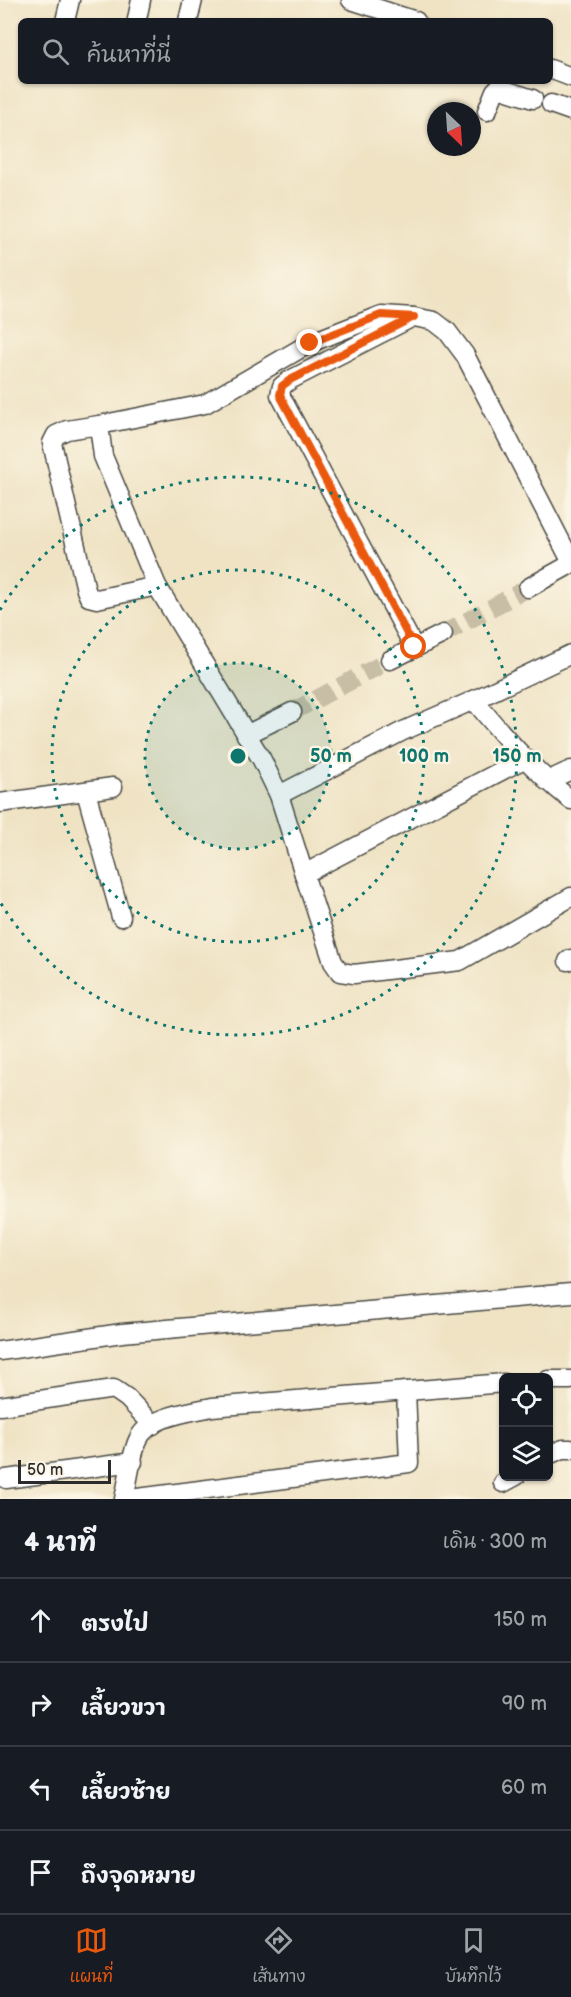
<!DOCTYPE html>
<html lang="th">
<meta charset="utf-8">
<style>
:root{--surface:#171b24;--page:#20242c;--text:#f1f3f6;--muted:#9ea1a6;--line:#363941;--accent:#ea580c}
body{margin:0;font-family:"Balsamiq Sans","Playpen Sans Thai",sans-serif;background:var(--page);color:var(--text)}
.controls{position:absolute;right:18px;bottom:18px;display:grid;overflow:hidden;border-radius:9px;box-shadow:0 2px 4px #0004}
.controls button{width:54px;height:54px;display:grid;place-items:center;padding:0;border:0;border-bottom:2px solid var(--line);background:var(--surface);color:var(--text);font:30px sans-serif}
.compass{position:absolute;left:427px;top:102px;width:54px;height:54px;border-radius:50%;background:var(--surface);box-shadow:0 2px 4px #0004;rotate:155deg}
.scale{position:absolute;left:18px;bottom:15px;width:93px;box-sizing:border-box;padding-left:6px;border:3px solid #2b2b2b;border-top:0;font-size:16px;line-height:21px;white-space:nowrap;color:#2b2b2b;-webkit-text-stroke:4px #fcf5e5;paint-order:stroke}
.stop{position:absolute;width:18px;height:18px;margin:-14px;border:4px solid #ea580c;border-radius:50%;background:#fff}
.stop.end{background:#ea580c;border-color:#fff;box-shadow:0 2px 6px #0008}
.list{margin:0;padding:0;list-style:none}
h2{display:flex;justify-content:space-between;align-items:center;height:78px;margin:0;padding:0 24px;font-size:26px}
h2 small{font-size:20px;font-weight:400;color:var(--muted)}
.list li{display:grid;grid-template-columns:39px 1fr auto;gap:18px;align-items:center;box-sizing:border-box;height:84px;padding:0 24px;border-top:2px solid var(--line)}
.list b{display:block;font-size:22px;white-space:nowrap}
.list em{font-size:20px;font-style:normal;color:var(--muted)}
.icon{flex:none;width:33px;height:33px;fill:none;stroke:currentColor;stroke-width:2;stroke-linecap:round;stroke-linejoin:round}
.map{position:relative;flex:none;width:571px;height:1499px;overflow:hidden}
.search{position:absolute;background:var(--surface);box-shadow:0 2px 4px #0004;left:18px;right:18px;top:18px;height:66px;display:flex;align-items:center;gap:15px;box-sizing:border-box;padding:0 21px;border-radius:9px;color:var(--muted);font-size:22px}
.sheet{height:414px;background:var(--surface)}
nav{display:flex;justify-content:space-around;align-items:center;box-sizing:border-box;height:84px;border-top:2px solid var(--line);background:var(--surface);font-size:16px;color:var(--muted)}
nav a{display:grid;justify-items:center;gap:3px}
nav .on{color:var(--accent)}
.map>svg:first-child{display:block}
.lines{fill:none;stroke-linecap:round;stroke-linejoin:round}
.minor-tunnel{stroke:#c8bea5;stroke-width:18;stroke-dasharray:18 9;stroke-linecap:butt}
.minor-casing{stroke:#484742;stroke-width:21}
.minor{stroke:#fff;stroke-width:18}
.route{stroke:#ea580c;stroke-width:8}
.ring{fill:none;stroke:#0f766e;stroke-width:3;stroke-dasharray:3 6}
.centre{fill:#0f766e;stroke:#fcf5e5;stroke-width:3}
.ring-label{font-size:18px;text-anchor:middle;font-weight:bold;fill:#0f766e;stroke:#fcf5e5;stroke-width:4.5;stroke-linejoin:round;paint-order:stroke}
</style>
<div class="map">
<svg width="571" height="1499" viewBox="0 0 571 1499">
<rect width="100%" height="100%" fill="#fcf5e5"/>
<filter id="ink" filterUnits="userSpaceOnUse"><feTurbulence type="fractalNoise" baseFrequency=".0167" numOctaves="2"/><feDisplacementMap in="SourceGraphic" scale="12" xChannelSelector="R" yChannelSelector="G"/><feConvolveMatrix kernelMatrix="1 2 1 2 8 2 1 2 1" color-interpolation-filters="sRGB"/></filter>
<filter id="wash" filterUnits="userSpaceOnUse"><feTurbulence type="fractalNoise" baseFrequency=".008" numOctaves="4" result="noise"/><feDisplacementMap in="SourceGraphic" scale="24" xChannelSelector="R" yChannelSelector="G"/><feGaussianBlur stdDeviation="1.35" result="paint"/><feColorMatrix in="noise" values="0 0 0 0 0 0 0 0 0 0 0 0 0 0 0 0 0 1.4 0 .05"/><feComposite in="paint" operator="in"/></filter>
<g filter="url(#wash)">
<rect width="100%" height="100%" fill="#efe3c4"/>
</g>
<g filter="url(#ink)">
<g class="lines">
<g class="minor-tunnel">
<polyline points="443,634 528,588"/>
<polyline points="292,712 390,660"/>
</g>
<g class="minor-casing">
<g id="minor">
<polyline points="351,0 416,21"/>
<polyline points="137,19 141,0"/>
<polyline points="65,21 70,0"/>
<polyline points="188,21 193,0"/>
<polyline points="550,69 571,77"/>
<polyline points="551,104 571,111"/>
<polyline points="487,111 495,91 498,88 533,99"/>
<polyline points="413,317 290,380 282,386 280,395 414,647"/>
<polyline points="99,425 67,430 56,435 52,443 86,590 89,597 97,599 157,586"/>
<polyline points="528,588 571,564"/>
<polyline points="390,660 443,634"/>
<path d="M474 700C504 737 534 771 571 800"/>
<polyline points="246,735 292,712"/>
<polyline points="524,759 304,874 333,962 340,972 354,974 460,961 571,897"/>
<polyline points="547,781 571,770"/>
<polyline points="86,792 121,917"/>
<polyline points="279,795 403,731 474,700 571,654"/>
<polyline points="0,803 113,787"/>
<polyline points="304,874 279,795 262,760 157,586 103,456 99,425 205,404 310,343 381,315 414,317 434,321 447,331 465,355 571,561"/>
<polyline points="568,961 571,959"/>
<polyline points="0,1351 122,1333 571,1293"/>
<polyline points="548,1380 571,1380"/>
<polyline points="0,1406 114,1389 127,1398 153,1425"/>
<polyline points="548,1455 563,1449 571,1449"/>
<polyline points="6,1479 133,1462"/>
<polyline points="503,1483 516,1476"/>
<path d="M124 1499C128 1482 131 1455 138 1440 148 1416 190 1412 212 1407L504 1383"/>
<polyline points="130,1499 409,1463 406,1391"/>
</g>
</g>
<use href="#minor" class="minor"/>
</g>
</g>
<g class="lines" filter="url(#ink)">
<polyline class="route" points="310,343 381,315 414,317 290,380 282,386 280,395 414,647"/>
</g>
<circle cx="238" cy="756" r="93" fill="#0f766e" fill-opacity=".12"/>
<g class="ring">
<circle cx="238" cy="756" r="93"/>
<circle cx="238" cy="756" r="186"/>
<path d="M0 610A279 279 0 1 1 0 902"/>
</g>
<circle cx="238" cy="756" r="9" class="centre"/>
<g class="ring-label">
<text x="331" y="762">50 m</text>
<text x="424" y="762">100 m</text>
<text x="517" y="762">150 m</text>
</g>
</svg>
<div class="controls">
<button><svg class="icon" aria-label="locate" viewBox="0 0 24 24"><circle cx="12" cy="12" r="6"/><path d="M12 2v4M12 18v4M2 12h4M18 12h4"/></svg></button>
<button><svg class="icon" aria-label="layers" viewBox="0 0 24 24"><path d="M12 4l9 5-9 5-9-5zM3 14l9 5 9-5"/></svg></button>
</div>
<svg class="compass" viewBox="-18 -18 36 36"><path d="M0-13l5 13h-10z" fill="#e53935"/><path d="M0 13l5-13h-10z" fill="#9ea1a6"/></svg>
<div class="scale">50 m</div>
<div class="stop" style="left:414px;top:647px"></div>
<div class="stop end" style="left:310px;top:343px"></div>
<div class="search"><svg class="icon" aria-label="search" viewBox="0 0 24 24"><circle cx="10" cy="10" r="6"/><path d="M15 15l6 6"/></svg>ค้นหาที่นี่</div>
</div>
<section class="sheet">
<h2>4 นาที<small>เดิน · 300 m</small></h2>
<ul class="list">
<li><svg class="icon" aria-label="ahead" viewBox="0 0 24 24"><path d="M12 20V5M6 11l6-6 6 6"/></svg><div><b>ตรงไป</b></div><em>150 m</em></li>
<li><svg class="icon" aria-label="right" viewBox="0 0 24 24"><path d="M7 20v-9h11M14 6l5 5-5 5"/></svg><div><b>เลี้ยวขวา</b></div><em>90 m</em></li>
<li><svg class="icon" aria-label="left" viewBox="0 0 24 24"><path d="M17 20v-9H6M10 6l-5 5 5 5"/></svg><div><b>เลี้ยวซ้าย</b></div><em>60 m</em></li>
<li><svg class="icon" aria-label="arrive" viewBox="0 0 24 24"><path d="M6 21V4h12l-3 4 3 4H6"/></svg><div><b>ถึงจุดหมาย</b></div></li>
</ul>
</section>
<nav>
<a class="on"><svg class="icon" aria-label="map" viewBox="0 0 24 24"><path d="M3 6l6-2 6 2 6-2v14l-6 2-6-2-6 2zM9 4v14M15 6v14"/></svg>แผนที่</a>
<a><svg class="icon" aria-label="directions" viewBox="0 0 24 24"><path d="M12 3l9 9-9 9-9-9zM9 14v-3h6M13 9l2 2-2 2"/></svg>เส้นทาง</a>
<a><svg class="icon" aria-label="saved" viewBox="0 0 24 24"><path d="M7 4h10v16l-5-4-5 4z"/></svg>บันทึกไว้</a>
</nav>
